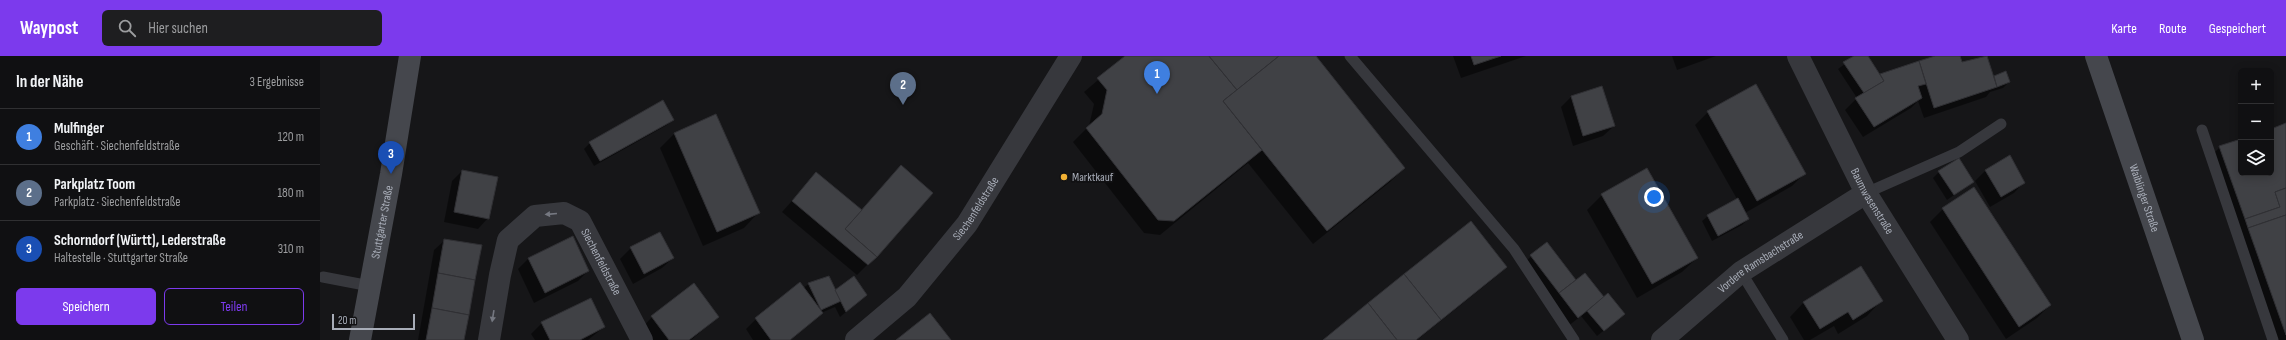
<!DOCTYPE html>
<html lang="de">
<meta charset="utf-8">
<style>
:root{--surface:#101012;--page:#1e1e20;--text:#f1f3f6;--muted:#9c9d9f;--line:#303032;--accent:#7c3aed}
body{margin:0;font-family:"Sofia Sans Condensed",sans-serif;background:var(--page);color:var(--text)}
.controls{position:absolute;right:12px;top:12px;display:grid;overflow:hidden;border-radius:6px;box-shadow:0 2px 10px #0003}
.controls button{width:36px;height:36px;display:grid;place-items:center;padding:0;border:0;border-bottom:1px solid var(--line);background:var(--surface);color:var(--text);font:20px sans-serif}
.scale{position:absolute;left:12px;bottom:10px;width:83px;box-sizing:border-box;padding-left:4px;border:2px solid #a8adb8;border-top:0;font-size:11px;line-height:14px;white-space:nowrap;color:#a8adb8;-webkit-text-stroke:3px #111113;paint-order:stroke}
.you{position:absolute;left:1334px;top:141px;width:14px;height:14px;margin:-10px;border:3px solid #fff;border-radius:50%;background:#1a73e8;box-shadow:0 0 0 6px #1a73e833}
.badge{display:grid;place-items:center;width:26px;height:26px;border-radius:50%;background:var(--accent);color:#fff;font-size:13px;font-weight:700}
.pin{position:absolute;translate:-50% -33px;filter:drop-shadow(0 1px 2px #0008)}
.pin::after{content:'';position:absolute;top:21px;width:14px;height:12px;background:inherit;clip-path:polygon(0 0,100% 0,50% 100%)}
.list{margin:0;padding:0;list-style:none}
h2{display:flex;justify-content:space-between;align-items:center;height:52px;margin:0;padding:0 16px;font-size:17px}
h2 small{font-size:13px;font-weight:400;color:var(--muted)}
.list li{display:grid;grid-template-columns:26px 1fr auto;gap:12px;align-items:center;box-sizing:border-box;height:56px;padding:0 16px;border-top:1px solid var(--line)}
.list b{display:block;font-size:15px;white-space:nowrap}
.list p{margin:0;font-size:13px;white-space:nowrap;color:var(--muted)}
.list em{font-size:13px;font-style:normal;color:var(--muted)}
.actions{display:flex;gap:8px;padding:12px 16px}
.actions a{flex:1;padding:9px 0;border:1px solid var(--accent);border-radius:6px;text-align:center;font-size:14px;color:var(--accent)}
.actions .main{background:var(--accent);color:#fff}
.icon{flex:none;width:22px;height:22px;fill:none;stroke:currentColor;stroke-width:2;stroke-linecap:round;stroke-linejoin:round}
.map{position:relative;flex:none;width:1966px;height:284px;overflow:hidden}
header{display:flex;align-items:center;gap:24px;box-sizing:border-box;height:56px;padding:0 20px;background:var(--accent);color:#fff}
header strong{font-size:19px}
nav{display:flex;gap:22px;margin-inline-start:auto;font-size:14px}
.search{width:280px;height:36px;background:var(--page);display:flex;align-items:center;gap:10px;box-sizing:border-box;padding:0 14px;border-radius:6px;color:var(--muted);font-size:15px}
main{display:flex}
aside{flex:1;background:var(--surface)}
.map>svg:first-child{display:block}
.shadow{fill:#0007}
.building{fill:#404145;stroke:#303034}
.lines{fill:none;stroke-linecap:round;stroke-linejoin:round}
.lane{stroke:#37383d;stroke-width:11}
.street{stroke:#37383d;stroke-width:22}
.secondary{stroke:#45474d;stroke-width:22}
.oneway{fill:#757881}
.poi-dot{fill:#f2b134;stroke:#111113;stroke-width:1.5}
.labels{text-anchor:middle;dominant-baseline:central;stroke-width:3.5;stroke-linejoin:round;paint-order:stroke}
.poi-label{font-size:12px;fill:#a8adb8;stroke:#111113;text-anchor:start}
.street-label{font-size:12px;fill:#a8adb8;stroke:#111113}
</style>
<header>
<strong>Waypost</strong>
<div class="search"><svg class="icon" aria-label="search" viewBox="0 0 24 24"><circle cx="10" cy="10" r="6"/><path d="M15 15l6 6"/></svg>Hier suchen</div>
<nav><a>Karte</a><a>Route</a><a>Gespeichert</a></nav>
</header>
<main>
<aside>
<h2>In der Nähe<small>3 Ergebnisse</small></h2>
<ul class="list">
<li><span class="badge" style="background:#3f7fe0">1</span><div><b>Mulfinger</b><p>Geschäft · Siechenfeldstraße</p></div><em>120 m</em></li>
<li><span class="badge" style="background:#5c6f8a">2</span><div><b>Parkplatz Toom</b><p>Parkplatz · Siechenfeldstraße</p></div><em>180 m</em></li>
<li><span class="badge" style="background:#1a4fb4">3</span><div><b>Schorndorf (Württ), Lederstraße</b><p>Haltestelle · Stuttgarter Straße</p></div><em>310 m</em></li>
</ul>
<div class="actions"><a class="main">Speichern</a><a>Teilen</a></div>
</aside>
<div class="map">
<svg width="1966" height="284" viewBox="0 0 1966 284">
<rect width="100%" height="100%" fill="#161618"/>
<g class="shadow">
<polygon points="806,0 995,0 1084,112 1070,126 993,188 928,107 840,179 824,177 753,86 769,70 774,48 764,36"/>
<polygon points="1133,0 1206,0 1141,22"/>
<polygon points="1352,0 1396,0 1357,14"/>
<polygon points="1536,0 1547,0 1559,19 1618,0 1639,0 1642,7 1666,0 1673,21 1686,17 1689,26 1683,32 1670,36 1666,41 1604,62 1598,45 1591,52 1543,81 1525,54 1537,42 1518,13"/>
<polygon points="1251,41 1294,70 1283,80 1253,90 1241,51"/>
<polygon points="1388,56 1485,117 1472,130 1425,157 1428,163 1422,169 1392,185 1382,165 1388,160 1417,143 1375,69"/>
<polygon points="353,63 347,69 274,110 264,93 270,87"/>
<polygon points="1966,68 1966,284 1949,284 1887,104 1900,91 1921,84 1921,117 1951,117 1951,74"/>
<polygon points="354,78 438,157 424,172 383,190 340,92"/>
<polygon points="1666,114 1704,126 1694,137 1670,151 1655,125"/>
<polygon points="142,115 168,162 158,173 124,166 132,125"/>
<polygon points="1619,116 1653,126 1627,144 1613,122"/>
<polygon points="496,118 541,155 569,123 556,200 537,219 462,156"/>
<polygon points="1654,132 1730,249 1717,262 1686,283 1610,166 1623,153"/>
<polygon points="1282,139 1377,202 1362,216 1317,242 1267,154"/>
<polygon points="252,181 268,215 258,225 214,247 198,213 208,203"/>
<polygon points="125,184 143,284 98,284 114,194"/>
<polygon points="1226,188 1256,226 1297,264 1277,280 1261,260 1247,271 1200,210"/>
<polygon points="311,192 353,202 342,212 313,228 300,203"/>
<polygon points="1186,211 1173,223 1097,284 1004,284"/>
<polygon points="489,228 540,244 520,261 515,251 501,257 470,284 433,284 426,273 436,263"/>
<polygon points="1561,245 1547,260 1518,278 1514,270 1490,284 1484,284 1470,261 1484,246"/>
<polygon points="332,261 398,261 371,284 331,284 322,272"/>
<polygon points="222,267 284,271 268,284 215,284 211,278"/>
</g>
<g class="building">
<polygon points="805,0 889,0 917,34 903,45 942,94 854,165 838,164 766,72 782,58 787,34 777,22"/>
<polygon points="889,0 959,0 917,34"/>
<polygon points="959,0 996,0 1085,112 1007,175 903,45"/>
<polygon points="1151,0 1181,0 1154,9"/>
<polygon points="1534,0 1548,0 1564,25 1544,37 1523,6"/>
<polygon points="1615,0 1640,0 1642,6 1667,0 1677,31 1614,52 1599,5"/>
<polygon points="1599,5 1606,28 1598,30 1602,42 1554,71 1535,42 1564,25 1560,18"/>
<polygon points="1686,15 1690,26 1677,31 1674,20"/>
<polygon points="1436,28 1486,118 1437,145 1387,55"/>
<polygon points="1282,30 1295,70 1263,80 1251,40"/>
<polygon points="343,44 354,64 280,105 269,86"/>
<polygon points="396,58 440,157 397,176 354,77"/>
<polygon points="1966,67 1966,132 1955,136 1960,151 1925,163 1899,90 1921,83 1921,117 1951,117 1951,73"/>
<polygon points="1690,99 1705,127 1681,141 1665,114"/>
<polygon points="1639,102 1654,126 1634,139 1618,115"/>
<polygon points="581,109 613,137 557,201 525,173"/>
<polygon points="1327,112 1378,202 1332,228 1281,138"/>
<polygon points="142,114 178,121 169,163 134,156"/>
<polygon points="496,116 542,154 525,173 557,201 548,209 472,145"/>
<polygon points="1654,131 1731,249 1699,271 1622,152"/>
<polygon points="1966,132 1966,159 1928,172 1925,163 1960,151 1955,136"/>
<polygon points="1418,142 1429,163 1398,180 1387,159"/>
<polygon points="1966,159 1966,279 1928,172"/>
<polygon points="1151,165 1187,211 1121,264 1084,218"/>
<polygon points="340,176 354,202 324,218 310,191"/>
<polygon points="253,180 269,215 225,237 208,202"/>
<polygon points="124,183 162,189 155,224 118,217"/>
<polygon points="1227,186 1256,224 1239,237 1210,199"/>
<polygon points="1541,210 1563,245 1533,264 1528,256 1500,273 1483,246"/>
<polygon points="118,217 155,224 149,259 112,252"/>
<polygon points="1265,217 1284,241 1258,262 1239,237"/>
<polygon points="1084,218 1121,264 1096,284 1077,284 1048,247"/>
<polygon points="509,220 521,245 501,254 488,227"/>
<polygon points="534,220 547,239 526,256 515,234"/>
<polygon points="480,226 503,257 470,284 451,284 435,262"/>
<polygon points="374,227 399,261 369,284 349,284 331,260"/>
<polygon points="1288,237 1305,258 1284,275 1267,255"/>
<polygon points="271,242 285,271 260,284 230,284 221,266"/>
<polygon points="1048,247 1077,284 1003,284"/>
<polygon points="112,252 149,259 144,284 106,284"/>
<polygon points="610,257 631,284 576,284"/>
</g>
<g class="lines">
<g class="lane">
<polyline points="1030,0 1194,193 1254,284"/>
<polyline points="1882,74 1953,284"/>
<polyline points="1546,137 1639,96 1681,68"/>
<polyline points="1421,216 1463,284"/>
<polyline points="3,221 50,230"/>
</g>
<g class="street">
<path id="s1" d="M1478 0 1546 137 1638 284"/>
<path id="s2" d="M169 284 180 219 188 184 215 160 244 157 260 165 322 284"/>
<path id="s3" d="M536 284 587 241 647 168 751 0"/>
<path id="s4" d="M1342 284 1421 216 1546 137"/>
</g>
<g class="secondary">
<path id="s5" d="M1776 0 1873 284"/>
<path id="s6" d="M40 284 71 118 90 0"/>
</g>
</g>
<defs><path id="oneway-solid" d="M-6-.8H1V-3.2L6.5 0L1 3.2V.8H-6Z"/></defs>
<g class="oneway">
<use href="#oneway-solid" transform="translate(231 158) rotate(175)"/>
<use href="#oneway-solid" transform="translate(173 260) rotate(99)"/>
</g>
<circle class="poi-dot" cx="744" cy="121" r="4"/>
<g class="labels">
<g class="poi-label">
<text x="752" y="121">Marktkauf</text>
</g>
<g class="street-label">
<text stroke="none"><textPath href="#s5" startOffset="150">Waiblinger Straße</textPath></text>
<text stroke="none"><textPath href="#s1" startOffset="163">Baumwasenstraße</textPath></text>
<text stroke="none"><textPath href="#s3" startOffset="179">Siechenfeldstraße</textPath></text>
<text stroke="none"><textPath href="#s6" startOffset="120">Stuttgarter Straße</textPath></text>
<text stroke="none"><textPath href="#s2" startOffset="231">Siechenfeldstraße</textPath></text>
<text stroke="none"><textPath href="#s4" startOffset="126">Vordere Ramsbachstraße</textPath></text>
</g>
</g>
</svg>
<div class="controls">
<button>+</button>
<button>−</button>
<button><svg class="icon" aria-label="layers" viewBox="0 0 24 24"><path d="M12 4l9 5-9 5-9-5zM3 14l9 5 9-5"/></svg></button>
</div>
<div class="scale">20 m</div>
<div class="you"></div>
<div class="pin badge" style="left:837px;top:38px;background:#3f7fe0">1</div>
<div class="pin badge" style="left:583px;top:49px;background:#5c6f8a">2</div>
<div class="pin badge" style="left:71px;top:118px;background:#1a4fb4">3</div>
</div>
</main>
